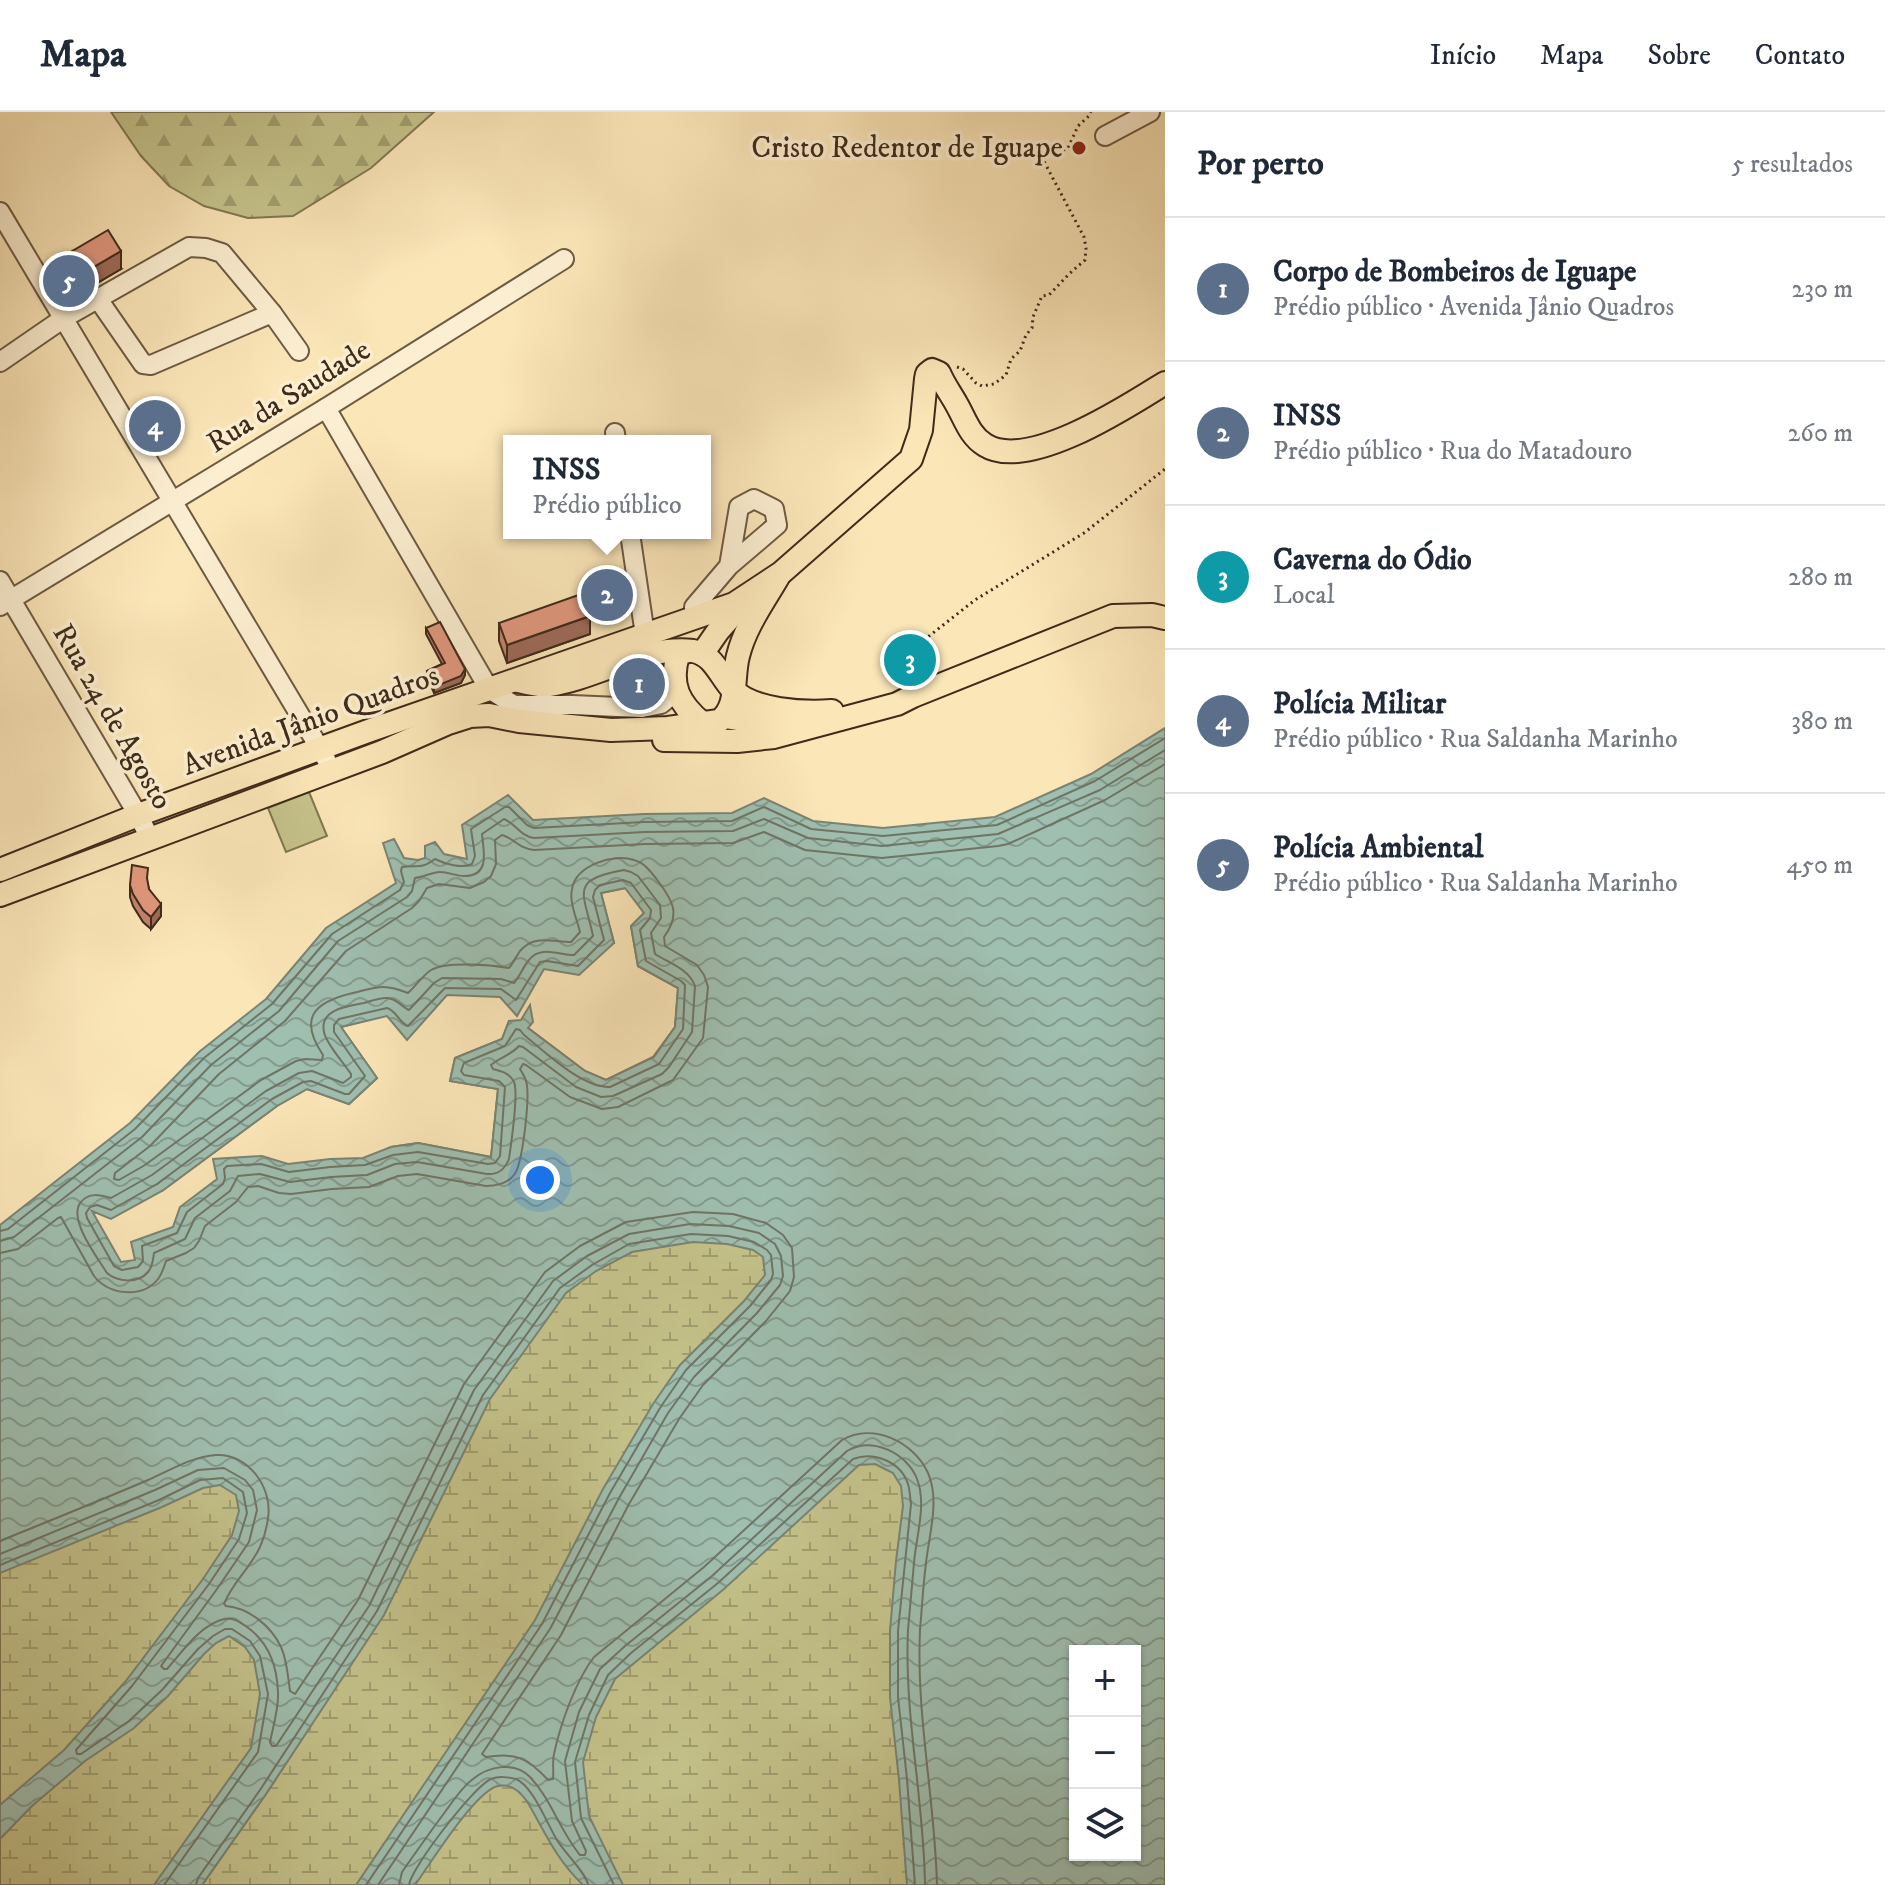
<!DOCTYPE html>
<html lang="pt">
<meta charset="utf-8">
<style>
:root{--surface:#fff;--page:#f2f2f3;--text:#1f2937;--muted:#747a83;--line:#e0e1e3;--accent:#ea580c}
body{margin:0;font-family:"IM FELL DW Pica",serif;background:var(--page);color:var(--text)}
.controls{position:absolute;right:24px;bottom:24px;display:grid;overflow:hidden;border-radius:0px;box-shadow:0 2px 6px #0004}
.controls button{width:72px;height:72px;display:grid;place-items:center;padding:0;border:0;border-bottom:2px solid var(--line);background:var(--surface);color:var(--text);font:40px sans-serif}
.you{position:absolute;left:540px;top:1068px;width:28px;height:28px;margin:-20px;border:6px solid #fff;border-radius:50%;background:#1a73e8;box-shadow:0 0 0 12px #1a73e833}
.badge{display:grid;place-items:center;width:52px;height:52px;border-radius:50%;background:var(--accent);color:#fff;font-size:26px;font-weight:700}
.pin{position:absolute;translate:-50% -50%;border:4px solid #fff;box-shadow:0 2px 8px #0006}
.popup{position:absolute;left:503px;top:323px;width:208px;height:104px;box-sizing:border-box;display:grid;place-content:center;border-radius:0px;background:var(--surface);filter:drop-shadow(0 2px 6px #0005);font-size:26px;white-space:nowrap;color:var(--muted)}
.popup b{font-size:30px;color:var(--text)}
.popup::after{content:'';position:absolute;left:50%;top:100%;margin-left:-16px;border:16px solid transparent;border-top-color:var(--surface)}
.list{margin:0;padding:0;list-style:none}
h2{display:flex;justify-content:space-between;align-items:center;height:104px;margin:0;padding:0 32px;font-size:34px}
h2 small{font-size:26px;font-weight:400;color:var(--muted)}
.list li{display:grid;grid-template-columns:52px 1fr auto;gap:24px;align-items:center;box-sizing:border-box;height:144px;padding:0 32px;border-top:2px solid var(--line)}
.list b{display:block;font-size:30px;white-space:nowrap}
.list p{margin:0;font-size:26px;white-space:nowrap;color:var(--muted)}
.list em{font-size:26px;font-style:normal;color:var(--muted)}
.icon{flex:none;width:44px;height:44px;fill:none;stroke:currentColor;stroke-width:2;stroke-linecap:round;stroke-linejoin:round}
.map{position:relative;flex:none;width:1165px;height:1773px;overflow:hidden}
header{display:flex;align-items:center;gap:48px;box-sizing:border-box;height:112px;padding:0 40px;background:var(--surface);border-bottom:2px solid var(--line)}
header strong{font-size:38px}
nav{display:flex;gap:44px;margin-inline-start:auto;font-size:28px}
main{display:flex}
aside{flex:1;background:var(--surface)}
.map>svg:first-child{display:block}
.green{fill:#c5c38b;stroke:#827752;stroke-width:2}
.forest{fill:url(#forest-firs);stroke:#827752;stroke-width:2}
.wetland{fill:url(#wetland-marsh);stroke:#827752;stroke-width:2}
.water{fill:url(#water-waves);stroke:#798474;stroke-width:2;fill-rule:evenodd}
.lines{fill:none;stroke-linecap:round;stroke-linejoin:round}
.shore{stroke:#6f7565;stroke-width:2}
.minor-casing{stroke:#6e5a42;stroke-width:22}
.major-casing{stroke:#3f2b1a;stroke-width:26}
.path{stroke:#3f2b1a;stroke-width:3;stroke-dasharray:2 4;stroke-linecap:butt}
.minor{stroke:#fcefd1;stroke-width:18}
.major{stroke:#fbe6b8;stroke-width:22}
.wall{fill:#c1826c;stroke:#3f2b1a;stroke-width:2}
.shaded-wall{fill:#9d6a58;stroke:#3f2b1a;stroke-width:2}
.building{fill:#e0977d;stroke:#3f2b1a;stroke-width:2}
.poi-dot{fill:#8f2418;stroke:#fcefd1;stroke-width:3}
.labels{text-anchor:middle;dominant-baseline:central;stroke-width:7;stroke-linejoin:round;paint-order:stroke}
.poi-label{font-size:30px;fill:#3f2b1a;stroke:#fcefd1;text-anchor:end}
.street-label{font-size:30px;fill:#3f2b1a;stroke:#fcefd1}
</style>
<header>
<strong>Mapa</strong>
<nav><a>Início</a><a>Mapa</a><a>Sobre</a><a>Contato</a></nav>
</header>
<main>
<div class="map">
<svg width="1165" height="1773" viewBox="0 0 1165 1773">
<defs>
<pattern id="forest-firs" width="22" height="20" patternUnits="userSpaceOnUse" patternTransform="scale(2)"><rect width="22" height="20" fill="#c5c38b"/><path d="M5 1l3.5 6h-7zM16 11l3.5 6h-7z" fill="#a19f71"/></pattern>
<pattern id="wetland-marsh" width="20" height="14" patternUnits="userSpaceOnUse" patternTransform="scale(2)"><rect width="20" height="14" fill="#c5c38b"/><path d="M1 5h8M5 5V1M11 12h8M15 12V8" fill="none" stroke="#a19f71"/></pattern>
<pattern id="water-waves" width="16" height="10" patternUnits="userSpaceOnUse" patternTransform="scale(2)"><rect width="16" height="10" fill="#9fbfb0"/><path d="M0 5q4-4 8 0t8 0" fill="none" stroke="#839b8e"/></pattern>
</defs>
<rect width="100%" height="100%" fill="#fbe6b8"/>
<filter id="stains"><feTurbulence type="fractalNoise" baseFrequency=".0025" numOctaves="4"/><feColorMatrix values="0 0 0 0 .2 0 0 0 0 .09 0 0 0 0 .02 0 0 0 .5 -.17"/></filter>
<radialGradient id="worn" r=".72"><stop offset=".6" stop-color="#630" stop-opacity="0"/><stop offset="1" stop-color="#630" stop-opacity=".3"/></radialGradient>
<polygon class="green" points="309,680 327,724 286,740 268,696"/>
<polygon class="forest" points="111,0 434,0 371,56 293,104 248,106 204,94 169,74 141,44"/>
<polygon class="wetland" points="660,731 1075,1539 1075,1743 1123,1773 202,1773 266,1682 370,1522 201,1773 0,1773 0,1159 121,1150 132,1162 391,1035 418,1031 491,1045 498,977 450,969 455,946 502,927 509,909 528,916 585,959 606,968 653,945 675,915 678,876 638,854 631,814 644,801 626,776 601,781 614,831 514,833 368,908 341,915 377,966 349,992 307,977 277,994 162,1079 328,891"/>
<path class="water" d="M1165 616V1773H907L899 1668 890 1585V1519L896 1449 903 1394 901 1374 893 1361 875 1352 859 1353 724 1477 615 1567 596 1605 583 1650 589 1704 623 1773H583C556 1747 546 1722 528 1691 521 1680 511 1671 498 1674 475 1679 430 1752 415 1773H356L535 1508 603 1377 653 1292 680 1253 744 1189 765 1163 763 1145 753 1138 727 1132 693 1130 632 1140 596 1159 566 1181 490 1287 384 1503 266 1682 202 1773H154L251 1636 260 1582 254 1548 245 1535 229 1524 216 1531 204 1542 168 1584 134 1616 85 1649 32 1694 0 1727V1693L64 1638 125 1570 203 1467 232 1423 239 1399 236 1383 220 1373 203 1376 162 1395 0 1461V1113L130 1011 199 940 266 887 326 816 396 771 383 731 394 727 404 746 418 748 425 746V734L435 730 444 742 467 747 462 713 508 683 533 708 644 702 732 701 764 686 813 709 883 716 995 705 1091 662ZM625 776 644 801 631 814 638 854 678 876 675 915 654 945 606 968 585 959 528 916 533 910 530 893 521 908 509 909 502 927 455 946 450 969 498 977 491 1045 418 1031 391 1035 363 1046 330 1047 288 1052 262 1044 213 1047 217 1067 180 1095 173 1115 131 1130 135 1148 121 1150 92 1099 111 1107 162 1079 277 994 307 977 349 992 377 966 341 915 387 904 407 928 447 883 500 885 517 904 544 857 579 863 614 831 601 781ZM1075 1539H1135V1743H1075Z"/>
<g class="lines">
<g class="shore">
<path d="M624 758 631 760 638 764 660 793 661 806 651 821 655 842C669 851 689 857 695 874L692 920 669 955 662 962 613 984 601 985 576 975 523 935 519 934C510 944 498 946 491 953L493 957C501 959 510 961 514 970 519 981 511 1032 509 1047 505 1057 498 1063 487 1062L417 1050 395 1052 367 1063 331 1065 290 1070 260 1062 238 1064 230 1079 195 1106 185 1127 154 1141C153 1147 153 1154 148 1160 138 1172 117 1170 107 1161 97 1145 67 1106 81 1090 89 1080 100 1083 111 1086L152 1063 266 979 299 961 312 959 343 971 351 965V962C344 951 326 932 324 920 319 897 348 894 364 891 371 889 380 885 388 886 397 887 402 895 409 898L434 871 442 866 501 867 514 871C520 864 523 855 529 848 540 833 559 843 574 843L593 824C584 780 568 768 624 758Z"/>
<path d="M623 768 631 771 651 798 650 806 640 818 646 849 681 869 685 873 683 917 659 952 610 975C582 976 545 940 524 923L520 918 516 917 505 934 464 951 461 959 464 963 499 969 505 975 500 1044 495 1051 488 1052 418 1040 393 1043 365 1053 330 1055 289 1060 261 1052 227 1054 224 1057 225 1066 223 1072 187 1100 177 1121 142 1134 143 1149 138 1155 122 1158 114 1154 87 1106 86 1101 90 1095 97 1093 111 1098 157 1072 272 987 303 970 311 969 345 982H349L365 964 334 920V913L339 907 387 896C397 899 399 911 408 914L445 876 501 877 516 888 540 850 547 849 578 854 604 828 593 785 595 778 600 773Z"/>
<path d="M0 1119 8 1117 135 1017 204 946 272 892 332 822 400 778 404 770 401 759 402 755C418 753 422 757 435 747 445 752 462 757 472 752L475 744 471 717 505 695H509L527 713 534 716 644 710 732 709 764 695 811 717 883 724 997 713 1095 669 1165 626"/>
<path d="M0 1129 14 1125 142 1025 211 953 279 899 338 829 407 785 412 779 415 766C423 765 433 760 440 760 449 760 458 765 466 764 491 763 483 737 482 722L504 707C515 711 520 724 534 726L645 720 733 719 764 707 808 726 882 734 998 722 1100 678 1165 638"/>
<path d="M0 1141 18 1137 58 1106 61 1105 94 1164C109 1183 142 1187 158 1167 162 1162 164 1155 166 1149L186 1141 194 1136 199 1129 205 1114 236 1090 248 1075 258 1074 279 1081 291 1082 332 1077 369 1075 398 1064 417 1062 486 1074C497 1074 507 1072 514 1063 523 1052 529 989 527 974 527 968 523 962 520 957L523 952 526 953 570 985 602 997 618 995 673 968 703 926 708 875 704 863 697 853 665 834 664 825C681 802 673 789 658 769 651 760 645 751 634 748 614 741 576 753 572 777 569 791 577 807 580 820L571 830C552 830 534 822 520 839 516 845 513 851 509 856 491 853 447 849 431 858 422 864 416 874 408 881 384 871 377 875 353 881 314 890 298 906 323 943L322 948 305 947 296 949 261 968 145 1053 119 1068 114 1067 115 1061 150 1034 219 962 285 909 346 839 412 796 419 789 427 776 439 772 470 776 484 770 491 764 496 752 495 728 502 723C514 726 517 736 534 738L645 732 733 731 764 720 805 738 882 746 998 734 1008 732 1105 688 1165 652"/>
<path d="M0 1429C49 1409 99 1389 148 1368 171 1358 191 1345 216 1343 248 1341 273 1376 268 1406 267 1415 264 1426 260 1435 251 1455 232 1471 224 1492L226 1494C249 1496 271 1514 281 1535 287 1548 288 1565 290 1579L295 1582 358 1488 464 1272 545 1160 580 1134 626 1110 693 1100 733 1102 766 1111 783 1123 792 1136 794 1165 790 1179 766 1209 703 1273 679 1307 629 1392 561 1523 482 1642 486 1645C515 1640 528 1646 548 1668L553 1667C554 1659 552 1650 554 1642 560 1613 576 1568 594 1545L704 1455 842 1328C873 1310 914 1330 928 1361 940 1388 929 1423 926 1451 923 1474 922 1496 920 1518 916 1604 935 1688 937 1773"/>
<path d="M0 1442 155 1378 198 1358 224 1356 245 1368 253 1378 257 1398 249 1430 217 1477 161 1554 164 1557H167C183 1539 200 1513 224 1507 233 1505 240 1510 247 1515 268 1530 277 1554 278 1580 279 1596 273 1615 270 1630L272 1634H276L369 1494 474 1278 553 1169 587 1144 629 1122 690 1112 729 1114 759 1121 775 1132 781 1144 783 1164 780 1173 757 1201 694 1265 668 1301 619 1386 550 1517 378 1773"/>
<polyline points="0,1453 159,1388 200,1368 223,1366 243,1380 247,1401 239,1427 209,1472 132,1574 76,1638 77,1642 81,1642 129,1609 162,1578 198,1537 213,1524 225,1517 232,1517 250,1529 260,1544 268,1582 258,1640 164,1773"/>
<polyline points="196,1773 198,1766 260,1678 377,1499 483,1283 560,1176 592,1153 629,1132 691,1122 728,1124 754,1130 767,1138 771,1143 773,1162 771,1168 750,1194 686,1258 660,1296 610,1381 542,1512 366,1773"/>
<path d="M399 1773 402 1760C416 1740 430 1720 445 1700 453 1689 462 1675 473 1667 489 1654 514 1649 530 1665 551 1687 560 1719 580 1743H585L586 1739 572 1709 565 1649 579 1600 600 1557 625 1534 712 1464 847 1339C872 1324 907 1341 917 1367 927 1392 916 1425 914 1451 912 1473 910 1496 908 1518 904 1604 924 1687 925 1773"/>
<path d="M409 1773C411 1756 474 1674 491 1667 498 1664 509 1665 516 1667 533 1674 547 1712 557 1728 564 1740 587 1762 588 1773"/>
<path d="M614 1773 581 1706 575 1650 589 1603 608 1563 631 1541 718 1471 853 1347C874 1339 901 1350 908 1372 910 1378 910 1386 911 1392L898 1519V1585L907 1667 915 1773"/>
</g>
<g class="minor-casing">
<g id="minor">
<polyline points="1105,24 1150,0"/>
<polyline points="0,100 326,647"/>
<polyline points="98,187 143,252 151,253 272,201"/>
<polyline points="0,250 64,206 189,135 206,136 222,141 272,201 299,239"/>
<polyline points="326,296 489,577 514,593 572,593 642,596 661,592 677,579"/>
<polyline points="615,321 616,329"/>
<polyline points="630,421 645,523"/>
<polyline points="0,469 138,703 151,728"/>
<polyline points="0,494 326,296 564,147"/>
<polyline points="695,506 694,495 729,454 777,413 774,397 754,387 739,395 729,454"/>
</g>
</g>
<g class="major-casing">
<g id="major">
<path d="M687 539 678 543C669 573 679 592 702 611"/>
<polyline points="702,542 718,519 743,491"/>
<path d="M518 569C528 571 540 575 549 573 597 566 644 533 693 539 713 542 720 564 732 577 753 599 804 601 832 599"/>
<polyline points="725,605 787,615"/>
<polyline points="664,628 737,629 774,625 897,592 913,584 1113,504 1152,503 1165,506"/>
<path d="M0 758 138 703 371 618 734 492 781 461 911 347 921 318 926 267 927 262 932 258 939 261C944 273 951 282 957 293 965 307 970 324 985 333 1028 360 1128 294 1165 271"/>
<path d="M0 783 382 640 448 611 470 604 489 603 519 609 611 618 668 616 719 609C739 595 732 566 738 544 745 515 763 491 778 465"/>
</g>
</g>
<g class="path">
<polyline points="957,255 963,257 976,271 982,274 994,272 1006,263 1011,247 1020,239 1026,223 1032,216 1033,205 1042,184 1049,183 1069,162 1085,148 1086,136 1084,125 1039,40 1049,35 1056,42 1068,36 1078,14 1089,4 1091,0"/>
<polyline points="919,532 975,488 1084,421 1165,357"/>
</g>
<use href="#minor" class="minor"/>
<use href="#major" class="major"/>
</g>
<g class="wall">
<polygon points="57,148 121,157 70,187 57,166"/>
<polygon points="499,511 590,522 507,551 499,529"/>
<polygon points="426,516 465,563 461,571 434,581 427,565 427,559 442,552 426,522"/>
<polygon points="653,549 652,582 626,582 625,552"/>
<polygon points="147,770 149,777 161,804 151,817 143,810 133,794 130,785 130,773"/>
</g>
<g class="shaded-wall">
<polygon points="121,139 121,157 70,187 70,169"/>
<polygon points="590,504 590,522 507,551 507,533"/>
<polygon points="465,557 465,563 461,571 434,581 434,575"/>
<polygon points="161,792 161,804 151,817 151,805"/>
</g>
<g class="building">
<polygon points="108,118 121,139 70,169 57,148"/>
<polygon points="584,481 590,504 507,533 499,511"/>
<polygon points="440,510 465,557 461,564 434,575 427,559 445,551 426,516"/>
<polygon points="634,549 653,549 652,570 626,570 625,552"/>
<polygon points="132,753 148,756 147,766 149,777 161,792 151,805 143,798 133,782 130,773"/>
</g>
<circle class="poi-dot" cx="1079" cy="36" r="8"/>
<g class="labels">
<g class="poi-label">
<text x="1063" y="36">Cristo Redentor de Iguape</text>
</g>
<g class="street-label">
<text transform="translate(289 285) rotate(-32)">Rua da Saudade</text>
<text transform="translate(112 605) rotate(60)">Rua 24 de Agosto</text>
<text transform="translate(311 609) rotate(-20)">Avenida Jânio Quadros</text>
</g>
</g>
<rect width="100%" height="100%" filter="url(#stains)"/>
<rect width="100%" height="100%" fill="url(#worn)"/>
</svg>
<div class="controls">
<button>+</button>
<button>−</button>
<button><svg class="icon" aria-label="layers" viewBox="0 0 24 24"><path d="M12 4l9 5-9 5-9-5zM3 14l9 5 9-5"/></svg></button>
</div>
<div class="you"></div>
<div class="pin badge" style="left:639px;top:572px;background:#5c6f8a">1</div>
<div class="pin badge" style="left:607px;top:483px;background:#5c6f8a">2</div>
<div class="popup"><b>INSS</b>Prédio público</div>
<div class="pin badge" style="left:910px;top:548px;background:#0f9aa8">3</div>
<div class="pin badge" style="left:155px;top:314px;background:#5c6f8a">4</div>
<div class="pin badge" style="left:69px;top:169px;background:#5c6f8a">5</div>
</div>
<aside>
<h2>Por perto<small>5 resultados</small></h2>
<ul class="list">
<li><span class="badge" style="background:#5c6f8a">1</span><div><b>Corpo de Bombeiros de Iguape</b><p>Prédio público · Avenida Jânio Quadros</p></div><em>230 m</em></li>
<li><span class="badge" style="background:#5c6f8a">2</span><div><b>INSS</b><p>Prédio público · Rua do Matadouro</p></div><em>260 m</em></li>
<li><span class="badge" style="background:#0f9aa8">3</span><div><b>Caverna do Ódio</b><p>Local</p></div><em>280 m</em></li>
<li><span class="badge" style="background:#5c6f8a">4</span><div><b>Polícia Militar</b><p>Prédio público · Rua Saldanha Marinho</p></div><em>380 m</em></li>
<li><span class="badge" style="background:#5c6f8a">5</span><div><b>Polícia Ambiental</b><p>Prédio público · Rua Saldanha Marinho</p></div><em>450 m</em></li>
</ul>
</aside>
</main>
